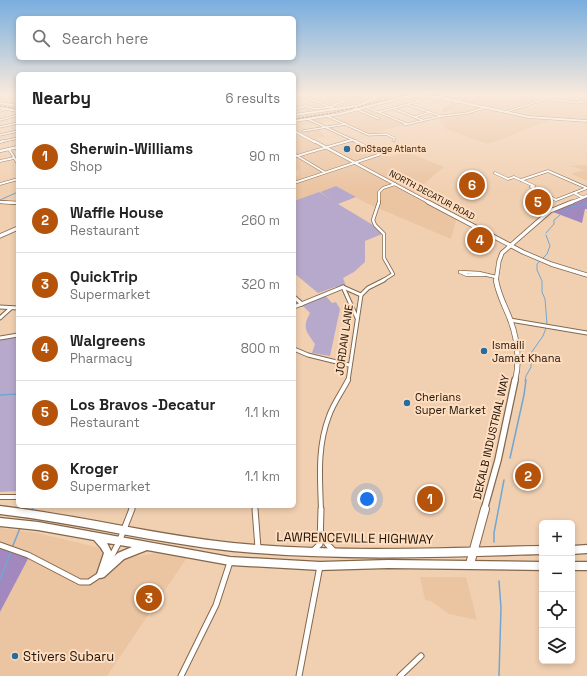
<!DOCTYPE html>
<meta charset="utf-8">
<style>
:root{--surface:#fff;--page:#f2f2f2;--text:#222;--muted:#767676;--line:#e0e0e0;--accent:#b45309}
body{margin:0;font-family:"Space Grotesk",sans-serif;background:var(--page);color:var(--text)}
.controls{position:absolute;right:12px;bottom:12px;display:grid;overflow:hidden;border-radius:6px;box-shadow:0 2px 6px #0003}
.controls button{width:36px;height:36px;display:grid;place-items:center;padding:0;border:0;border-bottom:1px solid var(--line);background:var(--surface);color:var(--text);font:20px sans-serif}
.you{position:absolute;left:367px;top:499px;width:14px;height:14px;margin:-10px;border:3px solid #fff;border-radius:50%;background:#1a73e8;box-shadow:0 0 0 6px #1a73e833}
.badge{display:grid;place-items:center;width:26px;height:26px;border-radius:50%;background:var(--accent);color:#fff;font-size:13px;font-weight:700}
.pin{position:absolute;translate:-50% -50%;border:2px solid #fff;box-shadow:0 1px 4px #0006}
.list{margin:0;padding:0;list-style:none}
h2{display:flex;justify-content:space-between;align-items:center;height:52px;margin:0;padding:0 16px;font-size:17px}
h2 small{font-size:13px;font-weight:400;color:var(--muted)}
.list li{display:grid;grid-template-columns:26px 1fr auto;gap:12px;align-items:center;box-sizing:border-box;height:64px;padding:0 16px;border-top:1px solid var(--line)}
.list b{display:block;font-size:15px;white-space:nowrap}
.list p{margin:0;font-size:13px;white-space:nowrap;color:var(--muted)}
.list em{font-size:13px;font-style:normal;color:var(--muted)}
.icon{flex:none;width:22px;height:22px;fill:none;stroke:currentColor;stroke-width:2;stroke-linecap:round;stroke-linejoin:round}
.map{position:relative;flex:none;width:587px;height:676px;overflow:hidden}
.search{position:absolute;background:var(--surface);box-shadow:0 2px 6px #0003;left:16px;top:16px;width:280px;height:44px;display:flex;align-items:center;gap:10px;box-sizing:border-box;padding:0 14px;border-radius:6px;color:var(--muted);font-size:15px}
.panel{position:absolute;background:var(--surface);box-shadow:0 2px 6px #0003;left:16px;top:72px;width:280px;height:436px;border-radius:6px}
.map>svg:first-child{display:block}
.built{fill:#ebc4a2}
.green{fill:#b7a9cb}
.forest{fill:#a189c0}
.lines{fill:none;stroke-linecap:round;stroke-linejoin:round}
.stream-far1{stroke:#72a6d1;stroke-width:1}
.stream{stroke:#72a6d1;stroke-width:1.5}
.street-far5-casing{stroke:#84674b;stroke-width:2.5}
.street-far4-casing{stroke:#84674b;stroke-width:3}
.street-far3-casing{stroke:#84674b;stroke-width:4}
.street-far2-casing{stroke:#84674b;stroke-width:5}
.street-far1-casing{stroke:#84674b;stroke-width:6}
.street-casing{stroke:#84674b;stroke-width:7}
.secondary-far5-casing{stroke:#84674b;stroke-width:3}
.secondary-far4-casing{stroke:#84674b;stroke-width:3.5}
.secondary-far3-casing{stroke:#84674b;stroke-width:5}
.secondary-far2-casing{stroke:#84674b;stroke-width:6}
.secondary-far1-casing{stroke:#84674b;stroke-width:8}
.secondary-casing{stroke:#84674b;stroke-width:10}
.highway-casing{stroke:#84674b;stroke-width:2.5}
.street-far5{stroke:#fff;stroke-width:1.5}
.street-far4{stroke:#fff;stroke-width:2}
.street-far3{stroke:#fff;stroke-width:2.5}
.street-far2{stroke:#fff;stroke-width:3}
.street-far1{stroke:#fff;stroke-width:4}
.street{stroke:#fff;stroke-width:5}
.secondary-far5{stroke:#fff;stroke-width:2}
.secondary-far4{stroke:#fff;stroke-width:2.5}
.secondary-far3{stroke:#fff;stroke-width:3.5}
.secondary-far2{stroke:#fff;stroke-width:4.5}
.secondary-far1{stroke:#fff;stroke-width:5.5}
.secondary{stroke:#fff;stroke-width:8}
.highway{fill:#fff;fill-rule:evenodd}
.rail{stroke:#514031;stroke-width:1;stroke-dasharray:2.5 1.5;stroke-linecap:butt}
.poi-dot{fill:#256da1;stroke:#ffddbf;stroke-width:1.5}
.labels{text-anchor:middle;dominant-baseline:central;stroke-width:4;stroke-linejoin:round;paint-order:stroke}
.far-poi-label{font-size:9px;fill:#1f1409;stroke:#ffddbf;text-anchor:start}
.far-street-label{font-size:9px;fill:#1f1409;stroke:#ffddbf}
.street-label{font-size:11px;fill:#1f1409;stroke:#ffddbf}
.poi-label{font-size:11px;fill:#1f1409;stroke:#ffddbf;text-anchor:start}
.near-street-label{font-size:13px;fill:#1f1409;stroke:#ffddbf}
.near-poi-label{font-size:13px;fill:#1f1409;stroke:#ffddbf;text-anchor:start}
</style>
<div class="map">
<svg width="587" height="676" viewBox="0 0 587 676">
<rect width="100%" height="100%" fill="#f1d0b2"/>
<g class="built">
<polygon points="0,95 18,95 18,108 0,106"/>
<polygon points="357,95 587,95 587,122 550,120 488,144 446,129 438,117 453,112 444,109 454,102 430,97 408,97 367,107 407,124 371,134 337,120 301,126 308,130 319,130 325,137 311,139 326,148 353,140 389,157 407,152 444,167 413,193 457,217 451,239 366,203 336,186 294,201 294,181 300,172 294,169 294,106 330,99 342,103"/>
<polygon points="587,165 587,181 571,174 584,170 571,166"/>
<polygon points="0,528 37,533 105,549 126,558 194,547 107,676 0,676 0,612 29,557 0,548"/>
<polygon points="420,577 466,577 477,620 449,614 431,601 425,600"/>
</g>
<g class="green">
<polygon points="336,186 356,197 338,204 373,225 382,234 365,241 365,262 354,272 343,278 346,286 335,287 318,293 294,273 294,201 319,192 332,200 320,192"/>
<path d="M324 294 332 303 336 302 340 309 330 356 312 353 315 344C306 331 302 328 310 313L302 305Z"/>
<polygon points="18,336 18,491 0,492 0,338"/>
</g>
<g class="forest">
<polygon points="587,195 587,209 585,209 582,223 553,212 561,204"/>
<polygon points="0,548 29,557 0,612"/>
</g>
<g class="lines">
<g class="stream-far1">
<polyline points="0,200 18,192"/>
<polyline points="562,213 572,207 587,204"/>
<polyline points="546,233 554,224 554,220 560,215"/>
<polyline points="542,259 547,254 550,246 546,235"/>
<polyline points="540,261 537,264 537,270 542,281 542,292 545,299 547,324"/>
<polyline points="525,381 526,376 531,367 531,353 543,336 546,328"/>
</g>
<g class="stream">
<polyline points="0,395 18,394"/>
<polyline points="510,458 524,395 526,380"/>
<polyline points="31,511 34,506"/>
<polyline points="494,542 494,533 504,480"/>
<polyline points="12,548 20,528"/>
<polyline points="0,580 11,551"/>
<polyline points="499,581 501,608 499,676"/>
</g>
<g class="street-far5-casing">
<g id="street-far5">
<polyline points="300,95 335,109"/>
<polyline points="370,95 376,97"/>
<polyline points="310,98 322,95"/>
<polyline points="334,98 345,95"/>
<polyline points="546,98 576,103 583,102 570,95"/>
<polyline points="433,99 446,95"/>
<polyline points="408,105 441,116"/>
<polyline points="366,107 407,124"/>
<polyline points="294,109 306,106 315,109 330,107 356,95"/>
<polyline points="356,109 379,119"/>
<polyline points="394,109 422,120"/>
<polyline points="445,110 466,96"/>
<polyline points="0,111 6,109"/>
<polyline points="379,112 420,101 407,97"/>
<polyline points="506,112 542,100 550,95"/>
<polyline points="327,116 369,135 386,134 394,138 394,141"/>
<polyline points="415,117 431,112"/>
<polyline points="308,119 357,142"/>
<polyline points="0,120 18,115"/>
<polyline points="404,125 442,116 467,113 484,108"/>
<polyline points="0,127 18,123"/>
<polyline points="303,131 346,124"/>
<polyline points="0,135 18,131"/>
<polyline points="0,142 18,138"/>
<polyline points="345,142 353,140"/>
</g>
</g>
<g class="street-far4-casing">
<g id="street-far4">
<polyline points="0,142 3,141"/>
<polyline points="9,149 18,164"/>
<polyline points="294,154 324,172"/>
<polyline points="297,156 348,141"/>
<polyline points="0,161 14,158"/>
<polyline points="495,173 508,179 514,177 534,186 531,187 556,200 587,188"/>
<polyline points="521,180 548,171 587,188"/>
<polyline points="294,183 381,154 355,141"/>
<polyline points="0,184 18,179"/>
<polyline points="574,193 582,197"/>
<polyline points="0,202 18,203"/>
<polyline points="379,203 379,192 383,188 395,184"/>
</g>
</g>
<g class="street-far3-casing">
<g id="street-far3">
<polyline points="0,202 18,203"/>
<polyline points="379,202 373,220 375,225 384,234 384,258 393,274 382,281"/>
<polyline points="460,272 479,273 496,277"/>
<polyline points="460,272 467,275 484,275"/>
</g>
</g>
<g class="street-far2-casing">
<g id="street-far2">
<polyline points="343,287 357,318"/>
<polyline points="294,297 302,304"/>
<polyline points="0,307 18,308"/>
<polyline points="294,307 343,287 361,295"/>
<polyline points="0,318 11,308"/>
<polyline points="510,320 587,333"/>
<polyline points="0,338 18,335"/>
<polyline points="294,349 308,355 349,365"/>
<polyline points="348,381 361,295 368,288 384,280"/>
</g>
</g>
<g class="street-far1-casing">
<g id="street-far1">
<polyline points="0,497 18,497"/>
<polyline points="255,506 255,510"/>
<polyline points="131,510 133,506"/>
<path d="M321 510C320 478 317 447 329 416 333 404 342 392 348 380"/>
</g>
</g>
<g class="street-casing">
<g id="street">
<polyline points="255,509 258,548"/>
<polyline points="321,532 327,544 333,550"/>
<polyline points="0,545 28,555 80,582 89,582 101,574"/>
<polyline points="314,550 320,544 321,509"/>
<polyline points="109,561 119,542 132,509"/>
<polyline points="181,676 216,605 230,562"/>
<polyline points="299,676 320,566"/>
<polyline points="400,676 421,656"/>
</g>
</g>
<g class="secondary-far5-casing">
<g id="secondary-far5">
<polyline points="0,103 18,106"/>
<polyline points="0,108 18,111"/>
<polyline points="354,108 381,95"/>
<polyline points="294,115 356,106"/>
<polyline points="294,121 340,114 404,97 417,96 437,97 529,117 587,121"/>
<polyline points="294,131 315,142"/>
</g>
</g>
<g class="secondary-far4-casing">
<g id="secondary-far4">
<polyline points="314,141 430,203"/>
<polyline points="0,151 18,147"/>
<polyline points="570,203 587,196"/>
</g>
</g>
<g class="secondary-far3-casing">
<g id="secondary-far3">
<polyline points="428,202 523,252 551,264 587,275"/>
<polyline points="0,236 18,228"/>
<polyline points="496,281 499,261 502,253 550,211 572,202"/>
</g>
</g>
<g class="secondary-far2-casing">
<path id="secondary-far2" d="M496 280C498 294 505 306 510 319 517 338 520 361 515 381"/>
</g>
<g class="secondary-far1-casing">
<polyline id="secondary-far1" points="484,510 498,460 515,380"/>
</g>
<g class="secondary-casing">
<polyline id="secondary" points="470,564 485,509"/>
</g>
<g class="highway-casing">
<g id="highway">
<path d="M0 506C78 515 155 535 233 543 336 553 439 548 542 546V554C439 557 336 561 233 551 155 543 78 523 0 514Z"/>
<path d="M0 518 38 522 230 557 320 562 388 560 542 562V570L388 568 320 570 230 565 147 550 124 559 104 577 101 578 98 577 97 574 104 553 101 548 94 540 38 530 0 526ZM107 543 132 547 118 553 110 560 112 553Z"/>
<polygon points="587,545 587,553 572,554 572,546"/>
<rect x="572" y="562" width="15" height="8"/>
</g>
</g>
<use href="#street-far5" class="street-far5"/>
<use href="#street-far4" class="street-far4"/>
<use href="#street-far3" class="street-far3"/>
<use href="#street-far2" class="street-far2"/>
<use href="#street-far1" class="street-far1"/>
<use href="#street" class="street"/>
<use href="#secondary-far5" class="secondary-far5"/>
<use href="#secondary-far4" class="secondary-far4"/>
<use href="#secondary-far3" class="secondary-far3"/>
<use href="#secondary-far2" class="secondary-far2"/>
<use href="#secondary-far1" class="secondary-far1"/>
<use href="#secondary" class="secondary"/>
<use href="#highway" class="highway"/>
<g class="rail">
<polyline points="0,106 18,109"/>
<polyline points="294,119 332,113 406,95"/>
</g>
</g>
<linearGradient id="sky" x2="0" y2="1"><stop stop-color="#79aedf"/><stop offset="0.5" stop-color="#f9eadc"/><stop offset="1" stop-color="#f9eadc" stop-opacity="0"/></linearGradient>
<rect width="587" height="189" fill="url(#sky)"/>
<g class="poi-dot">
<circle cx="347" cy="149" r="4"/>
<circle cx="484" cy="351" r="4"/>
<circle cx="407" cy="403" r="4"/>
<circle cx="15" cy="656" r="4"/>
</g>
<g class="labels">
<g class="far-poi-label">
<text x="355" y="149">OnStage Atlanta</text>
</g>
<g class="far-street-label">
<text transform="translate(432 195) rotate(28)">NORTH DECATUR ROAD</text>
</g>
<g class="street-label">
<text transform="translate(344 340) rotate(-82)">JORDAN LANE</text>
<text transform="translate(491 437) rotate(-77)">DEKALB INDUSTRIAL WAY</text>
</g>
<g class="poi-label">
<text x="492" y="345">Ismaili<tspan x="492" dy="13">Jamat Khana</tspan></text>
<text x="415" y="397">Cherians<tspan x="415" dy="13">Super Market</tspan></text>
</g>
<g class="near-street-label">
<text transform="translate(355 538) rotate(1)">LAWRENCEVILLE HIGHWAY</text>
</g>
<g class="near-poi-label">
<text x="23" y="656">Stivers Subaru</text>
</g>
</g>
</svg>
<div class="controls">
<button>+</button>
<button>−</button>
<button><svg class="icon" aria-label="locate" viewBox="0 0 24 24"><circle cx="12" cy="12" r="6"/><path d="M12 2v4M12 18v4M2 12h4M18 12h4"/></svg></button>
<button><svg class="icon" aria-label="layers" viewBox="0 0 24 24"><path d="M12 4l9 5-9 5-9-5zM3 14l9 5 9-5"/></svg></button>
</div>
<div class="you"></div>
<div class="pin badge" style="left:430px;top:499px">1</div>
<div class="pin badge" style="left:528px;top:476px">2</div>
<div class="pin badge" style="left:149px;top:598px">3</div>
<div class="pin badge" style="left:480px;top:240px">4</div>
<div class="pin badge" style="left:538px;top:202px">5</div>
<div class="pin badge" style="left:472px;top:185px">6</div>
<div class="search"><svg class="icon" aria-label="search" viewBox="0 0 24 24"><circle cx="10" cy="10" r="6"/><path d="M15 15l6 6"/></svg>Search here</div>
<section class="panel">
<h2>Nearby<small>6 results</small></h2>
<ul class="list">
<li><span class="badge">1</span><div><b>Sherwin-Williams</b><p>Shop</p></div><em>90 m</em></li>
<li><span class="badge">2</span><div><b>Waffle House</b><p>Restaurant</p></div><em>260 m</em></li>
<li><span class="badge">3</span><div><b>QuickTrip</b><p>Supermarket</p></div><em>320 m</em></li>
<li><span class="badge">4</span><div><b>Walgreens</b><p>Pharmacy</p></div><em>800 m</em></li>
<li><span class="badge">5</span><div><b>Los Bravos -Decatur</b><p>Restaurant</p></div><em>1.1 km</em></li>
<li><span class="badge">6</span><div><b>Kroger</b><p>Supermarket</p></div><em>1.1 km</em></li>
</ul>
</section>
</div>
